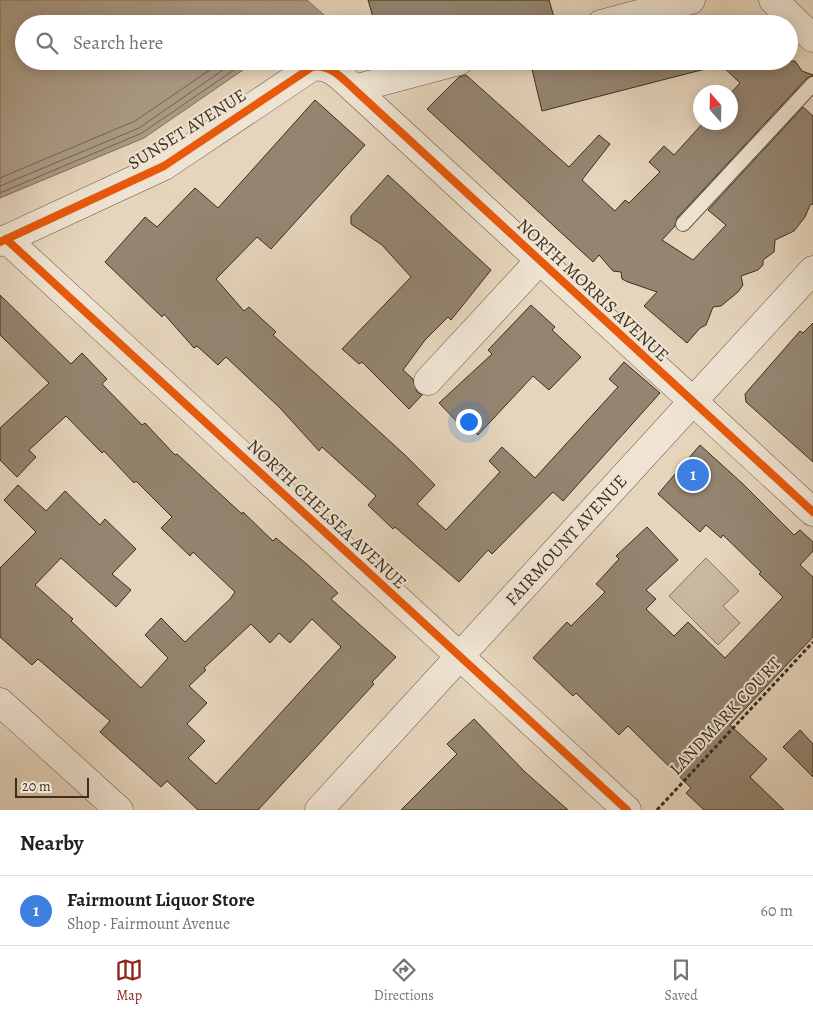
<!DOCTYPE html>
<meta charset="utf-8">
<style>
:root{--surface:#fff;--page:#f2f2f2;--text:#202124;--muted:#757577;--line:#e0e0e0;--accent:#8f2418}
body{margin:0;font-family:Alegreya,serif;background:var(--page);color:var(--text)}
.compass{position:absolute;left:693px;top:85px;width:45px;height:45px;border-radius:50%;background:var(--surface);box-shadow:0 2px 12px #0003;rotate:340deg}
.scale{position:absolute;left:15px;bottom:12px;width:74px;box-sizing:border-box;padding-left:5px;border:2px solid #3b2e1f;border-top:0;font-size:14px;line-height:18px;white-space:nowrap;color:#3b2e1f;-webkit-text-stroke:4px #efe4d3;paint-order:stroke}
.you{position:absolute;left:468px;top:421px;width:18px;height:18px;margin:-12px;border:4px solid #fff;border-radius:50%;background:#1a73e8;box-shadow:0 0 0 8px #1a73e833}
.badge{display:grid;place-items:center;width:32px;height:32px;border-radius:50%;background:var(--accent);color:#fff;font-size:16px;font-weight:700}
.pin{position:absolute;translate:-50% -50%;border:2px solid #fff;box-shadow:0 1px 5px #0006}
.list{margin:0;padding:0;list-style:none}
h2{display:flex;justify-content:space-between;align-items:center;height:65px;margin:0;padding:0 20px;font-size:21px}
h2 small{font-size:16px;font-weight:400;color:var(--muted)}
.list li{display:grid;grid-template-columns:32px 1fr auto;gap:15px;align-items:center;box-sizing:border-box;height:70px;padding:0 20px;border-top:1px solid var(--line)}
.list b{display:block;font-size:19px;white-space:nowrap}
.list p{margin:0;font-size:16px;white-space:nowrap;color:var(--muted)}
.list em{font-size:16px;font-style:normal;color:var(--muted)}
.icon{flex:none;width:28px;height:28px;fill:none;stroke:currentColor;stroke-width:2;stroke-linecap:round;stroke-linejoin:round}
.map{position:relative;flex:none;width:813px;height:810px;overflow:hidden}
.search{position:absolute;background:var(--surface);box-shadow:0 2px 12px #0003;left:15px;right:15px;top:15px;height:55px;display:flex;align-items:center;gap:12px;box-sizing:border-box;padding:0 18px;border-radius:28px;color:var(--muted);font-size:19px}
.sheet{height:135px;background:var(--surface)}
nav{display:flex;justify-content:space-around;align-items:center;box-sizing:border-box;height:70px;border-top:1px solid var(--line);background:var(--surface);font-size:14px;color:var(--muted)}
nav a{display:grid;justify-items:center;gap:2px}
nav .on{color:var(--accent)}
.map>svg:first-child{display:block}
.green{fill:#c9b9a1;stroke:#827460}
.water{fill:#ac9c87;stroke:#7f705d}
.lines{fill:none;stroke-linecap:round;stroke-linejoin:round}
.shore{stroke:#746553;stroke-width:1}
.building{fill:#948571;stroke:#3b2e1f;fill-rule:evenodd}
.service-casing{stroke:#665846;stroke-width:16}
.minor-casing{stroke:#665846;stroke-width:29}
.tertiary-casing{stroke:#665846;stroke-width:29}
.path{stroke:#3b2e1f;stroke-width:3;stroke-dasharray:4 2.5;stroke-linecap:butt}
.service{stroke:#efe4d3;stroke-width:14}
.minor{stroke:#efe4d3;stroke-width:28}
.tertiary{stroke:#efe4d3;stroke-width:28}
.cycleway-casing{stroke:#efe4d3;stroke-width:11}
.cycleway{stroke:#e8590c;stroke-width:8}
.labels{text-anchor:middle;dominant-baseline:central;stroke-width:4;stroke-linejoin:round;paint-order:stroke}
.street-label{font-size:18px;fill:#3b2e1f;stroke:#efe4d3}
</style>
<div class="map">
<svg width="813" height="810" viewBox="0 0 813 810">
<rect width="100%" height="100%" fill="#e6d5bc"/>
<filter id="stains"><feTurbulence type="fractalNoise" baseFrequency=".004" numOctaves="4"/><feColorMatrix values="0 0 0 0 .2 0 0 0 0 .09 0 0 0 0 .02 0 0 0 .5 -.17"/></filter>
<radialGradient id="worn" r=".72"><stop offset=".6" stop-color="#630" stop-opacity="0"/><stop offset="1" stop-color="#630" stop-opacity=".3"/></radialGradient>
<polygon class="green" points="706,558 739,591 723,606 740,623 718,645 669,596"/>
<polygon class="water" points="0,0 307,0 324,15 311,24 24,24 24,61 256,61 144,138 0,198"/>
<g class="lines">
<g class="shore">
<polyline points="0,178 135,121 223,61"/>
<polyline points="0,186 139,128 236,61"/>
<polyline points="0,193 142,133 247,61"/>
</g>
</g>
<g class="building">
<polygon points="368,0 549,0 554,17 529,24 375,24"/>
<polygon points="545,61 708,61 709,68 542,111 531,65"/>
<polygon points="717,61 795,61 802,71 813,75 807,78 677,218 675,226 662,240 693,260 726,225 708,210 803,107 813,116 813,204 810,205 805,217 794,231 775,240 774,252 763,260 763,265 758,270 741,276 743,285 738,292 721,306 713,307 706,325 700,328 687,343 644,306 657,292 628,282 622,279 621,272 613,271 599,255 593,262 427,109 459,77 466,75 569,167 599,135 610,144 582,180 615,211 625,200 629,203 660,172 649,162 664,146 674,155 704,122 730,122 730,94 740,83"/>
<polygon points="315,100 365,145 271,249 257,237 216,279 244,311 249,307 276,332 273,335 405,455 435,485 417,504 446,530 500,472 489,461 502,447 535,478 618,387 609,379 624,362 660,393 563,501 553,492 492,554 488,550 459,582 395,527 393,529 368,505 376,496 322,447 319,451 280,408 226,357 218,365 197,346 194,348 164,314 162,317 105,262 145,217 157,227 195,188 218,208"/>
<polygon points="388,175 491,270 451,320 448,317 425,340 403,370 413,379 417,392 422,395 409,409 362,362 359,364 342,349 411,277 382,245 351,224 351,216"/>
<path d="M0 295 71 364 82 353 107 379 102 384 142 425 145 423 175 455 177 454 242 514 243 512 273 541 276 538 309 566 338 593 331 599 396 657 372 682 374 684 258 810H198L167 781 161 787 100 732 110 721 38 659 32 665 0 637V568L36 532 4 500 18 485 46 511 65 491 100 525 105 519 136 549 112 574 131 590 116 607 61 558 35 585 73 619 71 621 141 688 168 658 145 635 161 618 185 642 230 599 235 592 193 552 190 556 161 528 172 517 136 481 134 483 104 451 102 453 66 416 29 450 36 457 17 477 0 460V428L49 383 0 335ZM312 619 341 647 216 784 188 758 205 741 187 724 207 703 189 686 206 670 204 668 251 624 270 643 279 633 290 643Z"/>
<polygon points="531,305 555,327 552,330 581,357 549,390 533,376 478,435 467,424 463,428 439,403 492,354 488,350"/>
<polygon points="813,323 813,462 746,402 745,394 800,331 803,333"/>
<polygon points="700,445 743,484 794,535 800,530 813,542 813,551 800,565 813,577 813,637 730,725 767,759 750,777 784,810 704,810 686,793 691,788 628,726 619,735 576,693 573,696 533,658 567,622 571,626 605,592 596,584 619,559 616,556 647,527 678,560 646,590 656,599 646,609 674,636 688,622 725,658 783,597 759,574 761,572 723,535 721,538 706,525 700,532 658,494"/>
<polygon points="474,719 525,772 568,810 401,810 457,754 447,744"/>
<polygon points="800,730 813,744 813,777 783,747"/>
</g>
<g class="lines">
<g class="service-casing">
<polyline id="service" points="683,224 813,84"/>
</g>
<g class="minor-casing">
<g id="minor">
<polyline points="773,0 813,38"/>
<polyline points="601,24 691,0"/>
<polyline points="354,89 459,61"/>
<polyline points="6,239 627,810"/>
<path d="M0 242 164 166 312 67C330 64 341 77 354 89L813 512"/>
<polyline points="428,381 540,260"/>
<polyline points="0,702 119,810"/>
</g>
</g>
<g class="tertiary-casing">
<g id="tertiary">
<path id="s1" d="M319 810 813 270"/>
</g>
</g>
<polyline class="path" points="657,810 813,642"/>
<use href="#service" class="service"/>
<use href="#minor" class="minor"/>
<use href="#tertiary" class="tertiary"/>
<g class="cycleway-casing">
<g id="cycleway">
<polyline points="6,239 627,810"/>
<path d="M0 242 164 166 312 67C330 64 341 77 354 89L813 512"/>
</g>
</g>
<use href="#cycleway" class="cycleway"/>
</g>
<g class="labels">
<g class="street-label">
<text transform="translate(187 129) rotate(-32)">SUNSET AVENUE</text>
<text transform="translate(593 290) rotate(43)">NORTH MORRIS AVENUE</text>
<text transform="translate(327 514) rotate(43)">NORTH CHELSEA AVENUE</text>
<text stroke="none"><textPath href="#s1" startOffset="366">FAIRMOUNT AVENUE</textPath></text>
<text transform="translate(725 716) rotate(-47)">LANDMARK COURT</text>
</g>
</g>
<rect width="100%" height="100%" filter="url(#stains)"/>
<rect width="100%" height="100%" fill="url(#worn)"/>
</svg>
<svg class="compass" viewBox="-18 -18 36 36"><path d="M0-13l5 13h-10z" fill="#e53935"/><path d="M0 13l5-13h-10z" fill="#757577"/></svg>
<div class="scale">20 m</div>
<div class="you"></div>
<div class="pin badge" style="left:693px;top:475px;background:#3f7fe0">1</div>
<div class="search"><svg class="icon" aria-label="search" viewBox="0 0 24 24"><circle cx="10" cy="10" r="6"/><path d="M15 15l6 6"/></svg>Search here</div>
</div>
<section class="sheet">
<h2>Nearby<small></small></h2>
<ul class="list">
<li><span class="badge" style="background:#3f7fe0">1</span><div><b>Fairmount Liquor Store</b><p>Shop · Fairmount Avenue</p></div><em>60 m</em></li>
</ul>
</section>
<nav>
<a class="on"><svg class="icon" aria-label="map" viewBox="0 0 24 24"><path d="M3 6l6-2 6 2 6-2v14l-6 2-6-2-6 2zM9 4v14M15 6v14"/></svg>Map</a>
<a><svg class="icon" aria-label="directions" viewBox="0 0 24 24"><path d="M12 3l9 9-9 9-9-9zM9 14v-3h6M13 9l2 2-2 2"/></svg>Directions</a>
<a><svg class="icon" aria-label="saved" viewBox="0 0 24 24"><path d="M7 4h10v16l-5-4-5 4z"/></svg>Saved</a>
</nav>
